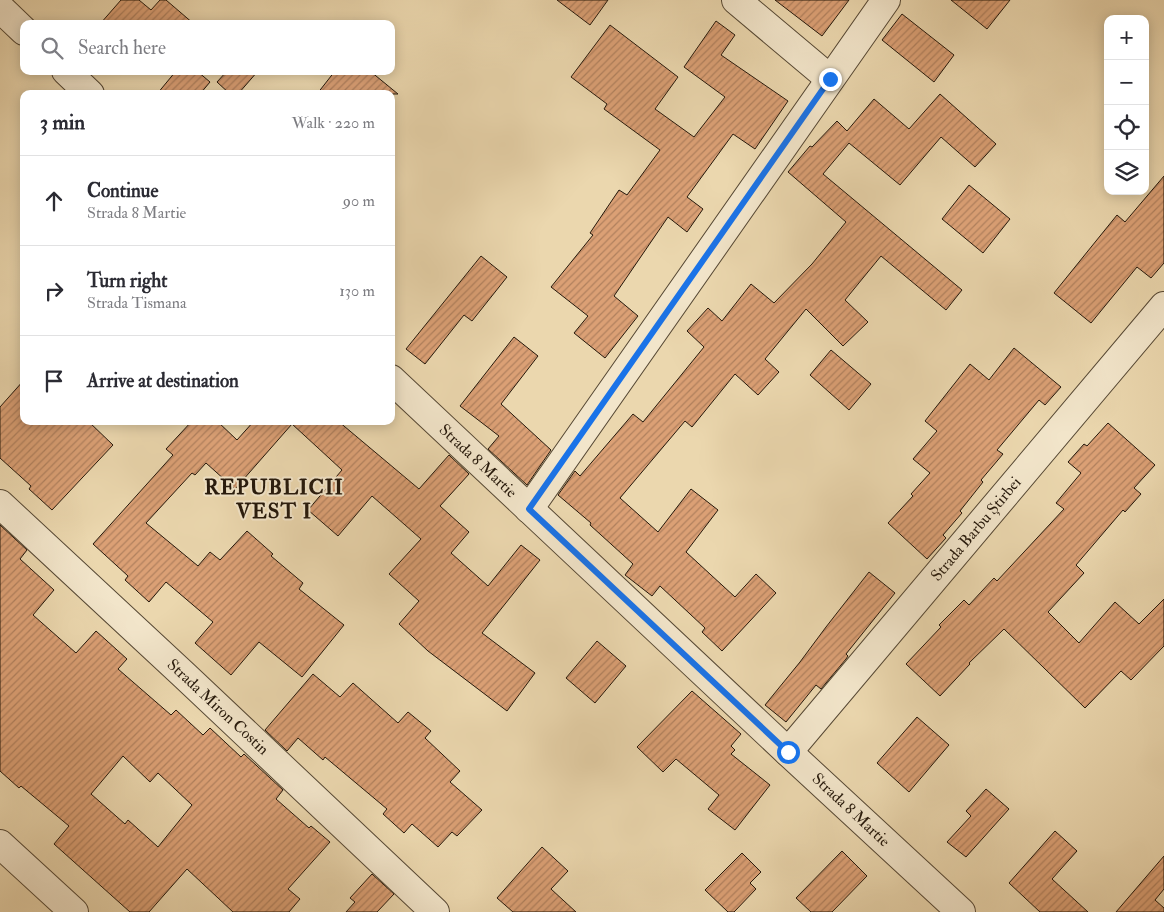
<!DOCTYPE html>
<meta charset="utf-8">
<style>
:root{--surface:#fff;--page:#f7f7f7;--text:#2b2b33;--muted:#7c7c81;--line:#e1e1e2}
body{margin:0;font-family:"IM FELL Double Pica",serif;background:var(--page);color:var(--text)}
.controls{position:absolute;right:15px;top:15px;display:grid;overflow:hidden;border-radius:10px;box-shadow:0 2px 12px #0003}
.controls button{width:45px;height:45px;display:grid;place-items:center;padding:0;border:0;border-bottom:1px solid var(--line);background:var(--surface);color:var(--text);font:25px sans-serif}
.stop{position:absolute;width:15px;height:15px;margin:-11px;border:4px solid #1a73e8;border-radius:50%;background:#fff}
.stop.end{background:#1a73e8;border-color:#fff;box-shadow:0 1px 5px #0008}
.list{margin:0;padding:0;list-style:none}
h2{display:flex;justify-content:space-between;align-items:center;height:65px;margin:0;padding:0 20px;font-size:21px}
h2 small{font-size:16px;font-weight:400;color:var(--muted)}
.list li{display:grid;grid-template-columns:32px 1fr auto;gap:15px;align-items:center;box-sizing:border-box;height:90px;padding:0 20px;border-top:1px solid var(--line)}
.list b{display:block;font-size:19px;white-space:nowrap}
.list p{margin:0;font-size:16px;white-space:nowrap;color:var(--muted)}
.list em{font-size:16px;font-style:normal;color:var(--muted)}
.icon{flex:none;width:28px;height:28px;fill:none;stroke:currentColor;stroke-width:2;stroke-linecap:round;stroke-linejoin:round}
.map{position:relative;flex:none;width:1164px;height:912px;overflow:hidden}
.search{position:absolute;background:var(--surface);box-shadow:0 2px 12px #0003;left:20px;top:20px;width:375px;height:55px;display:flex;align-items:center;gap:12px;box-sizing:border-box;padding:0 18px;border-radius:10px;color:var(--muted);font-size:19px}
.panel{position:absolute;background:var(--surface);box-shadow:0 2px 12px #0003;left:20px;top:90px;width:375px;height:335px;border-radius:10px}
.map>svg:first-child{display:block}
.building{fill:url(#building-hatch);stroke:#25180b;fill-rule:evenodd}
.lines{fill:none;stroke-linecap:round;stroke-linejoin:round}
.minor-casing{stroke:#564834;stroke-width:30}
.minor{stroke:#f2e5ca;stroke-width:28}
.route{stroke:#1a73e8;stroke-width:6}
.labels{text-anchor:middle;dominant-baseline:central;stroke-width:4;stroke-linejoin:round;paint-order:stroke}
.street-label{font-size:16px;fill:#25180b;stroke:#f2e5ca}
.district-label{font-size:21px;font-weight:bold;letter-spacing:1px;fill:#25180b;stroke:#f2e5ca}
</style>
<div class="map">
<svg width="1164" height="912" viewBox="0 0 1164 912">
<defs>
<pattern id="building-hatch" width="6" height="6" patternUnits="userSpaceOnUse" patternTransform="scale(1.25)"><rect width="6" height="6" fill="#dba075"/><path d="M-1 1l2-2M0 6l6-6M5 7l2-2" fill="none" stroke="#b1815e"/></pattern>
</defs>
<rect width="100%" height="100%" fill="#ebd7ae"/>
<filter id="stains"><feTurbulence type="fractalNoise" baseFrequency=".004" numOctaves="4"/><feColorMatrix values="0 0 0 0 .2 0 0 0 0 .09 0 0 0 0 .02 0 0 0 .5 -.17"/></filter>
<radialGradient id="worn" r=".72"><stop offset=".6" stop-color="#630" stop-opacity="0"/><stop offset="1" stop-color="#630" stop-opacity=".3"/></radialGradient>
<g class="building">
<polygon points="121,0 139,0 151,10 160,0 166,0 194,24 100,24"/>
<polygon points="557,0 608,0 590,25"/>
<polygon points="775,0 849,0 822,36"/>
<polygon points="951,0 1010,0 987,29"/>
<polygon points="902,14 954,55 934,82 882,40"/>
<polygon points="716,21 735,35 721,55 788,101 755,149 733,134 687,197 703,209 687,232 668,217 614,296 638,316 605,358 574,333 588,316 551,287 593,235 590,233 619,190 627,195 660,150 604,109 607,104 571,77 610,25 678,77 655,109 694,137 725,97 684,67"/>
<polygon points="176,71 197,71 210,82 200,94 157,94"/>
<polygon points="227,71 258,71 238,94 230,94 217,82"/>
<polygon points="335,71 370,71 398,94 317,94"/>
<polygon points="940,94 996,144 975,167 941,137 900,185 849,143 823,174 962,290 946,310 881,256 845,300 868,322 843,346 806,309 765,359 779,372 758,395 735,374 692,427 685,421 620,498 658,532 691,489 718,510 686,552 735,597 756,574 776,593 722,651 702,632 705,628 660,586 652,596 625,575 633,564 590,525 591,523 558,495 575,471 580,476 633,414 643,422 704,347 687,331 708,308 722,321 751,284 774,303 812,264 846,222 788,172 810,146 812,147 837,121 847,131 874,99 909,129"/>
<polygon points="1164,176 1164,263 1151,278 1137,267 1091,323 1054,293 1117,215 1125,222"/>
<polygon points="969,185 1010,219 983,253 942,219"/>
<polygon points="481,256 507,277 472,321 464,315 425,364 406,349"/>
<polygon points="514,337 538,356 501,404 551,450 527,485 488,449 499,436 460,406"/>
<polygon points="1014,348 1061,387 1045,405 1039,400 997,450 1003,454 981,480 983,482 960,511 962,513 943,535 946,538 927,559 888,523 913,496 911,494 930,473 913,459 937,431 925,421 970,364 989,380"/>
<polygon points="831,350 871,384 849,410 810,375"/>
<polygon points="24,380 24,421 88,421 113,445 52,510 29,489 31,486 0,458 0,407"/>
<polygon points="192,421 217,421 237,440 254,421 338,421 419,489 449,455 450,456 469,474 440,506 469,532 451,553 488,586 521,545 540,560 482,633 535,673 507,711 428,651 399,624 419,601 389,574 421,539 372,496 338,536 308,510 342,470 292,424 235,489 206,463 195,475 192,473 146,523 198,566 210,552 220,560 247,531 273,554 271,556 303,583 299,589 344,625 302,677 259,642 231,675 195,643 213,622 166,582 149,602 125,580 128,576 93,544 173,455 166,449"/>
<polygon points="1108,423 1155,465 1134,488 1141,494 1125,512 1123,510 1076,565 1084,573 1048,612 1079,643 1115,602 1139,624 1164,599 1164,646 1131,680 1121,671 1085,708 1004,629 969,663 970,664 940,696 906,664 941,627 939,625 964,600 969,605 994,578 997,581 1064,509 1056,503 1081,473 1068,462 1084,444 1087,446"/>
<path d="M0 525 27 550 20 559 54 590 33 615 76 653 96 631 127 659 118 669 171 715 176 710 203 735 210 728 241 757 244 754 283 790 276 799 309 828 311 826 330 842 288 889 300 899 289 912H233L187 869 149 912H130L54 844 69 826 21 786 19 788 0 771ZM123 756 150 782 158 773 192 805 158 847 128 820 125 824 91 794Z"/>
<polygon points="869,572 895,593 846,654 848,656 846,659 821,689 816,685 786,722 765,705 800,662 826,627"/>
<polygon points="597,641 626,666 595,703 566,678"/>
<polygon points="313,674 340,697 353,683 398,723 408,712 431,731 425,738 460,771 450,782 482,810 457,836 452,832 438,847 412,824 404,833 383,814 387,809 325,757 323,760 298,738 287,751 265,730"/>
<polygon points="692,691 741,734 731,746 735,750 731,754 770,785 735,830 708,809 719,795 676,759 663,772 637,747"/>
<polygon points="917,717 949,745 909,792 877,763"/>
<polygon points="986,789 1009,809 966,857 947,842 971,816 966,811"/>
<polygon points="1055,831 1077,851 1052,879 1088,912 1040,912 1009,883"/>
<polygon points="542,847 568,871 551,889 576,912 513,912 497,898"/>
<polygon points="842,851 867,876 832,912 811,912 796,898"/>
<polygon points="742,853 761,872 750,883 756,889 734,912 728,912 705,890"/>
<polygon points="1164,856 1164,889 1155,900 1164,908 1164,912 1116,912"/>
<polygon points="372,874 394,894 377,912 346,912 355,902 350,898"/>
</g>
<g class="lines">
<g class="minor-casing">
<g id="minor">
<polyline points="736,0 830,79"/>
<polyline points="0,8 24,31"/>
<polyline points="66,71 90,94"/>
<polyline points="391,379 788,752 961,912"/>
<polyline points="0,504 184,675 435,912"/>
<polyline points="529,509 886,0"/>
<polyline points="788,752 1164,306"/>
<polyline points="0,844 74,912"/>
</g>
</g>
<use href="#minor" class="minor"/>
</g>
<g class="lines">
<polyline class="route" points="788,752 529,509 830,79"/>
</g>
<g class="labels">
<g class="street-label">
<text transform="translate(478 461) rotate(43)">Strada 8 Martie</text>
<text transform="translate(976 529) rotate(-50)">Strada Barbu Știrbei</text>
<text transform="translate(218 707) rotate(43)">Strada Miron Costin</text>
<text transform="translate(851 810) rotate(43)">Strada 8 Martie</text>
</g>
<g class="district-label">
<text x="274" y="487">REPUBLICII<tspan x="274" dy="24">VEST I</tspan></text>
</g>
</g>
<rect width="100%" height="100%" filter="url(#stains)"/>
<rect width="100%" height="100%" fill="url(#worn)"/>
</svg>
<div class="controls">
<button>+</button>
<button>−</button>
<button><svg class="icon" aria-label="locate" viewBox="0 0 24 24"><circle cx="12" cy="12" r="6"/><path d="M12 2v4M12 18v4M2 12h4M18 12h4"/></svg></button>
<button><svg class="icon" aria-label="layers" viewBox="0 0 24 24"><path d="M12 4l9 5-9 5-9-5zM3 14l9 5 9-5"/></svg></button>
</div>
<div class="stop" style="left:788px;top:752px"></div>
<div class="stop end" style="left:830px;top:79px"></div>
<div class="search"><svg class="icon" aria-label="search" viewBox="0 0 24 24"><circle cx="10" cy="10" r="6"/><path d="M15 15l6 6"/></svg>Search here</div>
<section class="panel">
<h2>3 min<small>Walk · 220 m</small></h2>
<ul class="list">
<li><svg class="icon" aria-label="ahead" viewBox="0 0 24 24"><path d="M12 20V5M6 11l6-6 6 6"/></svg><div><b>Continue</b><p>Strada 8 Martie</p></div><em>90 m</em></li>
<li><svg class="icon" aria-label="right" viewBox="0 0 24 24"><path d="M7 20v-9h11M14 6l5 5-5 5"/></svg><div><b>Turn right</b><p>Strada Tismana</p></div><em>130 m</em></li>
<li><svg class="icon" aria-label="arrive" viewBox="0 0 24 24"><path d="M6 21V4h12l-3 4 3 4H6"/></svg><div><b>Arrive at destination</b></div></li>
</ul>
</section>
</div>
